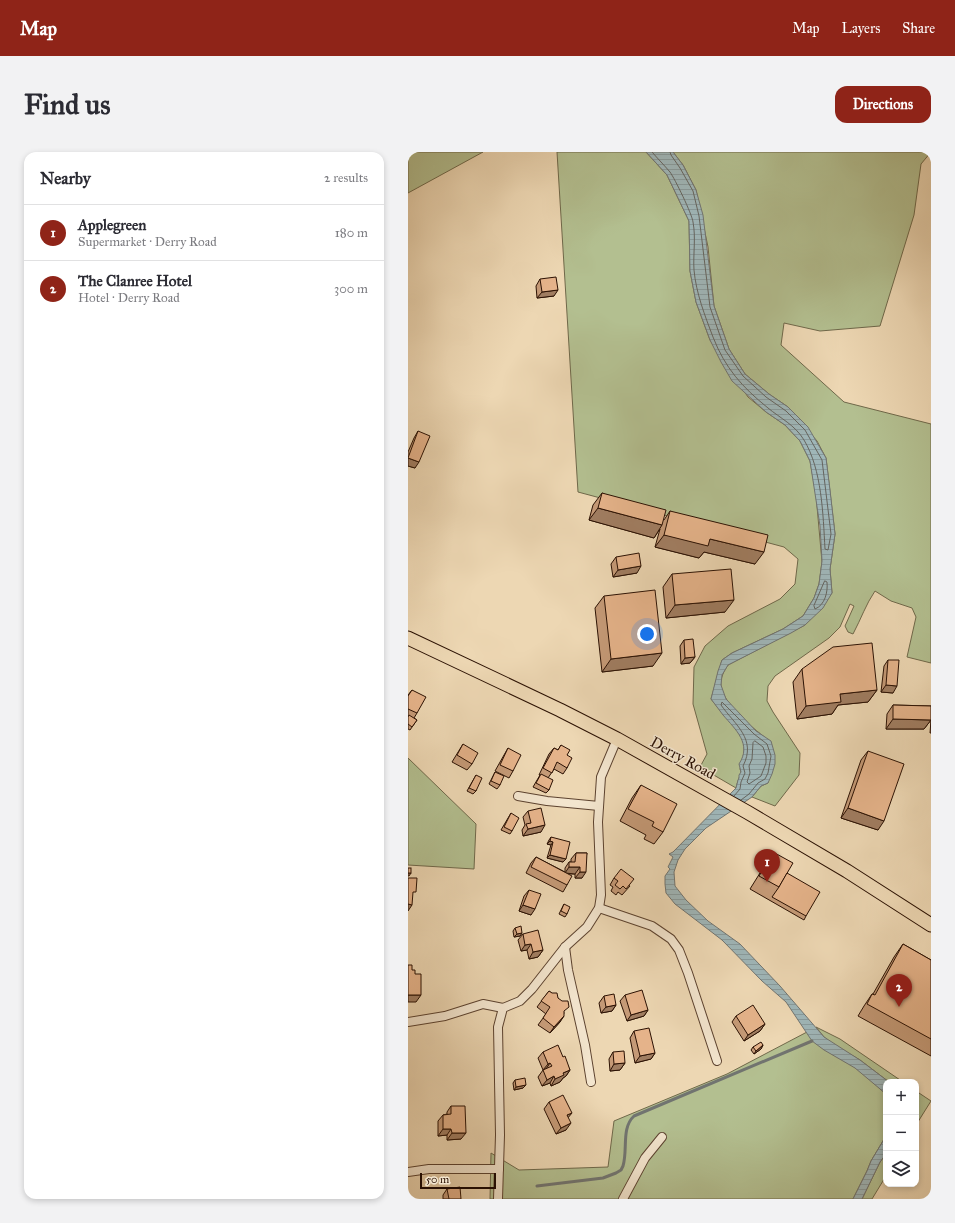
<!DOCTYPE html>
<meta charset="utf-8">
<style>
:root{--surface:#fff;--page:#f2f2f3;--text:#2b2b33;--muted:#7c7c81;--line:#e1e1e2;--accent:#8f2418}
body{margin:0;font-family:"IM FELL Great Primer",serif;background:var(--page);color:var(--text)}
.controls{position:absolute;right:12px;bottom:12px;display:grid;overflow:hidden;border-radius:8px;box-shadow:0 2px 6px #0003}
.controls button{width:36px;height:36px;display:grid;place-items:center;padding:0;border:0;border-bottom:1px solid var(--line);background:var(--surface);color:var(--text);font:20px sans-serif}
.scale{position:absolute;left:12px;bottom:10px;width:76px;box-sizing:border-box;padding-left:4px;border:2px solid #2b1103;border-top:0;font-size:11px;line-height:14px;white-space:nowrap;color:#2b1103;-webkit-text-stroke:3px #f3e5ce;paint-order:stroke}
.you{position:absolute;left:239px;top:482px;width:14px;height:14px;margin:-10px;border:3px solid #fff;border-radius:50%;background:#1a73e8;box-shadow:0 0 0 6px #1a73e833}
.badge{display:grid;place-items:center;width:26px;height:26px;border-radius:50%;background:var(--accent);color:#fff;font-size:13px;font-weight:700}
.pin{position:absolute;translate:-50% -33px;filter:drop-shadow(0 1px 2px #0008)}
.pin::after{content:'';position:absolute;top:21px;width:14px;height:12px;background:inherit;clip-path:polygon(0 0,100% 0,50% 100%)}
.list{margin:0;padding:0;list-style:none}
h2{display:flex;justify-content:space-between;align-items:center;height:52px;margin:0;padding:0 16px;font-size:17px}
h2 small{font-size:13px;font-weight:400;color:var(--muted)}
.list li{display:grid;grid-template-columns:26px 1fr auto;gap:12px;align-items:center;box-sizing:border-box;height:56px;padding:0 16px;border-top:1px solid var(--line)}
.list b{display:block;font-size:15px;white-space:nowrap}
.list p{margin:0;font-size:13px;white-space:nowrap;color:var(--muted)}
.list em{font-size:13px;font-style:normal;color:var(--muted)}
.icon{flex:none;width:22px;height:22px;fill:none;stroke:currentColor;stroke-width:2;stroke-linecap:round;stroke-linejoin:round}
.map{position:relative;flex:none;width:523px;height:1047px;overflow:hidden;border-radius:12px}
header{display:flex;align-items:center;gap:24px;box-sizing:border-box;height:56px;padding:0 20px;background:var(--accent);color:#fff}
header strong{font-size:19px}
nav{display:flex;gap:22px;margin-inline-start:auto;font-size:14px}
.intro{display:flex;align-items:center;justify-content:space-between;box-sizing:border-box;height:96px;padding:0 24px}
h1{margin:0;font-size:28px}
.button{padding:10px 18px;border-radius:12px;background:var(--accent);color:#fff;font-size:14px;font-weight:700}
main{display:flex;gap:24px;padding:0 24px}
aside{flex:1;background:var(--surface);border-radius:12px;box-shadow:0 2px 6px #0003}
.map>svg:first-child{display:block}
.green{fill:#b3bf90;stroke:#6f684a}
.water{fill:url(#water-rules);stroke:#717470}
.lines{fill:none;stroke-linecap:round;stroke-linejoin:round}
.shore{stroke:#65645e;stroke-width:1}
.stream{stroke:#717470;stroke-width:3}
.street-casing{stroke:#5c422f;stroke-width:10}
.primary-casing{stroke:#2b1103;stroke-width:15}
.street{stroke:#f3e5ce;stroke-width:8}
.primary{stroke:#edd7b3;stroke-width:13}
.wall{fill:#c59a77;stroke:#2b1103}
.shaded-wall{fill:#a07d61;stroke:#2b1103}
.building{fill:#e5b38a;stroke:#2b1103}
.labels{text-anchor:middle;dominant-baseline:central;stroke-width:3;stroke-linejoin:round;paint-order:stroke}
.street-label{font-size:15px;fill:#2b1103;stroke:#f3e5ce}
</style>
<header>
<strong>Map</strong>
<nav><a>Map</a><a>Layers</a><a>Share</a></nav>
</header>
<div class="intro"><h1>Find us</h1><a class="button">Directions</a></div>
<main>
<aside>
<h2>Nearby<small>2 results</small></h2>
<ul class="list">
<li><span class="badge">1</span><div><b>Applegreen</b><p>Supermarket · Derry Road</p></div><em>180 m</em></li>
<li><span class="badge">2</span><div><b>The Clanree Hotel</b><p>Hotel · Derry Road</p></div><em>300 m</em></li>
</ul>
</aside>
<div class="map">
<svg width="523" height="1047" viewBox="0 0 523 1047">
<defs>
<pattern id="water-rules" width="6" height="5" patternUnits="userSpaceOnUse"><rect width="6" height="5" fill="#9fb6b8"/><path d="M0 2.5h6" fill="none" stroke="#899b9d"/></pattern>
</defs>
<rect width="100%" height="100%" fill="#edd7b3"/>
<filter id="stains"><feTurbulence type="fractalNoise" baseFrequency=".005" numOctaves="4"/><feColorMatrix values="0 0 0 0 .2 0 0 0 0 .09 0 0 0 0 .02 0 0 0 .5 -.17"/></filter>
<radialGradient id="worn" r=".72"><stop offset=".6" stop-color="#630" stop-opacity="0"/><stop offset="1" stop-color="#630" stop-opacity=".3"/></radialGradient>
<g class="green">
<polygon points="0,0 75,0 0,41"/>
<path d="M149 0H238L259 23 281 69 282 119 288 150 302 188 340 245 358 260 377 273 392 289 402 309 408 343 414 410 411 432 406 446 395 464 375 477 324 501 314 508 303 547C312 559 333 579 336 592 337 600 334 610 332 617L333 620 329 632 328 636 292 615 299 602 285 552 286 515 297 494 320 474 372 447 387 432 390 407 376 395 170 340Z"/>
<path d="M265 0H523L513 12 506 63 472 174 412 179 376 171 373 193 436 250 523 272V511L499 505 508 465 504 456 483 449 467 439C458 452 453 467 445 482L440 480 437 474 446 454 442 452 432 475 421 486 367 524 360 534 359 549 365 560 392 601 391 623 367 654 344 645 353 634 360 631 363 590C346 577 317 555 313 534 312 526 316 519 320 513L397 473 424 441 422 417 427 382 418 306 409 289 380 255 361 242 337 222 321 197 306 154 300 95 288 38 275 13Z"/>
<polygon points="0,606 68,672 66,717 0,713"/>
<polygon points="408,875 432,887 495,930 481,930 452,908 425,892 416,885"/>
<path d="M399 880C410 897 430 904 447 915 458 923 468 933 478 942V984L463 1009 459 1019 445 1047H82L83 1001 111 1018 200 1015 206 969 319 922Z"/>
<polygon points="508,939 523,949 508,973"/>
<polygon points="478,1002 478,1024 464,1047 454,1047 472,1010"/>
</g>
<g class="water">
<path d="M238 0H265L275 13 288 38 295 63 306 154 321 197 337 222 361 242 380 255 400 275 418 306 422 338 427 382 422 417 424 441 415 456 397 473 383 481 320 513 314 523 313 533 318 547 348 579 363 589 367 603V612L364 622 360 631 353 634 344 645 298 676 277 697 270 708 266 720 267 734 278 748 300 769 332 792 372 834 416 885 452 908 481 930H478V942L447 916 416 898 404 889 378 850 354 829 314 788 267 752 258 741 257 732V724L262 717 260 715 265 705 261 702 265 700 328 636 330 628 331 626V623L333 620 331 612C344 592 328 578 315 563 311 558 307 552 303 547L310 519 314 508 324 501 375 477 395 464 406 446 411 432 414 409 412 374 402 309 392 289 377 273 358 260 324 229 313 210 302 188 288 150 282 119 281 69 259 23Z"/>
<polygon points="478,984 478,1002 472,1010 454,1047 445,1047 459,1019 463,1009"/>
</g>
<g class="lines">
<g class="shore">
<path d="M244 0C250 7 256 13 262 20 267 27 284 62 285 70 288 86 285 102 286 118 288 141 297 164 305 185 317 216 334 235 360 256 372 266 387 273 396 288 414 318 415 362 417 397L420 398 423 382 414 308 397 278 378 259 358 245 335 224 317 198 302 155 291 64 285 39 272 16 263 3 262 0"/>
<path d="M417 429 419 430C420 440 417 453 407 457L406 454Z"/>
<polygon points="347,589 355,595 358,604 358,611 353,624 341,632 339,630 342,621 341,614 344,607 345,591"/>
<path d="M326 644 332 637 333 630 337 621 335 614C349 587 327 573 313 553L314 550 346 582 359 592 363 604 360 621 357 627 350 631 341 642 333 648"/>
</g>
<path class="stream" d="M129 1034 195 1026 208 1021 213 1018 215 1014C220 998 213 976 226 964L404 889"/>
<g class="street-casing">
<g id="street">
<polyline points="110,644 139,649 191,654"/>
<polyline points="191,756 244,774 263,787 271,798 280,821 309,909"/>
<polyline points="157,795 160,818 177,893 183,930"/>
<polyline points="0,870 37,864 75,852 95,856"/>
<polyline points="0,1020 21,1017 91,1017"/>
<polyline points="90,1047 92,983 90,875 95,856 112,849 124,837 157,795 179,775 191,756 193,743 190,670 193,625 209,587"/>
<polyline points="215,1047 237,1006 254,985"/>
</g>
</g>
<g class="primary-casing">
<polyline id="primary" points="0,486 152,558 209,587 339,660 439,719 523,773"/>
</g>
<use href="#street" class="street"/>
<use href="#primary" class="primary"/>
</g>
<g class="wall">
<polygon points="132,127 146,144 129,146 128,134"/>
<polygon points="10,279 7,316 0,314 0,300 6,286"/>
<polygon points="194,341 256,368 262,359 347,412 296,400 291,406 247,395 252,377 246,386 181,368 185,353"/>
<polygon points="208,405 229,421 205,425 203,412"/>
<polygon points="264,422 317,460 258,466 255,435"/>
<polygon points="196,444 245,514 194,520 187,456"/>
<polygon points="276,488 287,505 282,511 273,512 272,494"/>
<polygon points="480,508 485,541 473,540 476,514"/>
<polygon points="394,517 469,538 460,550 430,553 424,562 389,567 385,530"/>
<polygon points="4,538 9,561 6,566 9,568 2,578 0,577 0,543"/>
<polygon points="485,553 523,554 523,581 522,581 523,568 516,577 478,577 479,562"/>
<polygon points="55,592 64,612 59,618 44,610"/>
<polygon points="153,593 159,603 159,616 155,622 146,617 140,626 141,638 138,641 125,635 132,623 131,623 141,602 146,596 150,598"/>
<polygon points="100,596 105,619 101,626 87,619 96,603"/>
<polygon points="460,599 470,678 433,666 453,608"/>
<polygon points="87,620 92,633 89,637 81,632"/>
<polygon points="68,623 68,639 65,642 59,639"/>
<polygon points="233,633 255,680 246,692 236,687 238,683 212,669 224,646"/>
<polygon points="120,659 133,680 115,684 114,678 117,673 115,665"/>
<polygon points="103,661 104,679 102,682 93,678"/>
<polygon points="143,685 158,707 155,710 139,706 143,693 139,692 141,688"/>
<polygon points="365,700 379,721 398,764 396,768 342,737 357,713"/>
<polygon points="168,701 179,701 174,726 167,726 167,722 160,722 159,733 155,740 118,721 123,711 128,705 157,720 157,716 161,710 163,710 163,707"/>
<polygon points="206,726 222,734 214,743 210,740 208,743 203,739 205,735 202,733"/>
<polygon points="121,738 123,763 111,759 116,744"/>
<polygon points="156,752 159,762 157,765 151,762"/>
<polygon points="107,776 114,781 112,784 106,785 105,779"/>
<polygon points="115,782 135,798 130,805 121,807 119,798 113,799 110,788"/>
<polygon points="495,792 523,808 523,904 450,864 456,854 464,842 465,842 486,805"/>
<polygon points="141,839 150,846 156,861 152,870 142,881 130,873 138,862 129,855"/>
<polygon points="217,843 240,858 236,864 219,869 212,849"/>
<polygon points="196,844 208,853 204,859 193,861 191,851"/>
<polygon points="328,864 357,872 352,879 336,889 324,870"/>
<polygon points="226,879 247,901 243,907 227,911 222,886"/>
<polygon points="355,893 353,897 346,902 343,898 345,895"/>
<polygon points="135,900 155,905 162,918 158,924 155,926 152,930 143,934 142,931 134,934 130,925 135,918 130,906"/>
<polygon points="205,900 217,911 212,918 202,919 201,907"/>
<polygon points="107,928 118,933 115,936 106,938 105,931"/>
<polygon points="141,950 160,966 158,978 148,982 136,957"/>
<polygon points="43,954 53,987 39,988 39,983 30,984 30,969 35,963 39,962 39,960"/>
<polygon points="39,1037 53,1047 35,1047 35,1043"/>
</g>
<g class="shaded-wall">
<polygon points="150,138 146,144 129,146 134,140"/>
<polygon points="0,306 11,310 7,316 0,314"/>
<polygon points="190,356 254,373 246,386 181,368"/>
<polygon points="256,383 302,387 356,400 347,412 296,400 291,406 247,395"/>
<polygon points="233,414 229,421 205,425 210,418"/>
<polygon points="326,448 317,460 258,466 267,453"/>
<polygon points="254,501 245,514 194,520 203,507"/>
<polygon points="287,505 282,511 273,512 277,506"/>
<polygon points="478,533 489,534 485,541 473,540"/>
<polygon points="469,538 460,550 430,553 424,562 389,567 398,554 432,542"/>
<polygon points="485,567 523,568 516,577 478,577"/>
<polygon points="440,656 476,669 470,678 433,666"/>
<polygon points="137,673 133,680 115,684 120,677"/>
<polygon points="142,689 145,690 143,693 139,692"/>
<polygon points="142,703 158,707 155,710 139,706"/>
<polygon points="161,715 172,715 167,722 157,721"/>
<polygon points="172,720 178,720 174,726 167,726"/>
<polygon points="0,721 3,721 1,724 0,724"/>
<polygon points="0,752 4,753 0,759"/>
<polygon points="115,753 127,757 123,763 111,759"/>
<polygon points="114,781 112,784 106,785 109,782"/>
<polygon points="123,792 119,798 113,799 117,793"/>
<polygon points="135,798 130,805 121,807 125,800"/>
<polygon points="0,843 13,843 8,850 0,850"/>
<polygon points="208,853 204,859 193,861 198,855"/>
<polygon points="240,858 236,864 219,869 223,863"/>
<polygon points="156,864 152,870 142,881 146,875"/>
<polygon points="357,872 352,879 336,889 340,883"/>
<polygon points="355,893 353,897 346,902 348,899"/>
<polygon points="247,901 243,907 227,911 232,904"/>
<polygon points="142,911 138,917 135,918 140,912"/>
<polygon points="217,911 212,918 202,919 206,912"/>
<polygon points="162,918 158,924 155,926 152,930 143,934 147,927 155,921"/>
<polygon points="146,924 142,931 134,934 139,928"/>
<polygon points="118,933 115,936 106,938 108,935"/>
<polygon points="164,961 159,967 159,963"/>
<polygon points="163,971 158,978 148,982 153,976"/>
<polygon points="35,977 43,977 39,983 30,984"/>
<polygon points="44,981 58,981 53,987 39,988"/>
</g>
<g class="building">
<polygon points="148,125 150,138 134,140 132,127"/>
<polygon points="10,279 22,284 11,310 0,306"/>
<polygon points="194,341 258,358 254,373 190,356"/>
<polygon points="262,359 360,383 356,400 302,387 300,394 256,383"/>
<polygon points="231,401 233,414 210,418 208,405"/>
<polygon points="323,417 326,448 267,453 264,422"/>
<polygon points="247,438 254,501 203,507 196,444"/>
<polygon points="285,487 287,505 277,506 276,488"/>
<polygon points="464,491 469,538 432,542 433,550 398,554 394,517 425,495"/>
<polygon points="480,508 491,508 489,534 478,533"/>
<polygon points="4,538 18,545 9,561 0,557 0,544"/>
<polygon points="485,553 523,554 523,568 485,567"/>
<polygon points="1,563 9,568 4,575 0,572 0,565"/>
<polygon points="55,592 70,601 64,612 49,603"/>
<polygon points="153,593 162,598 159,603 164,606 159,616 149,610 144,621 135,616 146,596 150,598"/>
<polygon points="100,596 113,603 105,619 92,613"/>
<polygon points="460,599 496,612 476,669 440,656"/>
<polygon points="87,620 96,624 92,633 83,629"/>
<polygon points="133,622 145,628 141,638 128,631"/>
<polygon points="68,623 74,626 68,639 61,636"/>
<polygon points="233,633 269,652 255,680 244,674 246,670 220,657"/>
<polygon points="133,656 137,673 120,677 118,672 123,671 120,659"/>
<polygon points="103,661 111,666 104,679 96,675"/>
<polygon points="143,685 162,690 158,707 142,703 145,690 142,689"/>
<polygon points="365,700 385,711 371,735 351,724"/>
<polygon points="168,701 179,701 178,720 172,720 172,715 161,715 161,710 167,710"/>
<polygon points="128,705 164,724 159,733 123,715"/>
<rect x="0" y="716" width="3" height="5"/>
<polygon points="213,717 226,727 218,737 215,734 212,737 207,733 210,729 206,726"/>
<polygon points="379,721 412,740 398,764 364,745 371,735"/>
<polygon points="0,726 9,726 8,740 5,740 4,753 0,752"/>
<polygon points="121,738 133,742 127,757 115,753"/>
<polygon points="156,752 162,755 159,762 153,759"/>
<polygon points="113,774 114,781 109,782 107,776"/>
<polygon points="130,778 135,798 125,800 123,792 117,793 115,782"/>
<polygon points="495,792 523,808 523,887 459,852 464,842 467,843"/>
<polygon points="0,813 4,813 4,818 7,818 7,822 13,822 13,843 0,843"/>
<polygon points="234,838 240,858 223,863 217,843"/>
<polygon points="141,839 144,841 149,841 150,846 154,849 160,849 161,855 156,859 156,864 146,875 135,866 142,855 133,849"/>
<polygon points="206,842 208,853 198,855 196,844"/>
<polygon points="345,853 357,872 340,883 328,864"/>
<polygon points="241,876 247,901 232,904 226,879"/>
<polygon points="353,890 355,893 348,899 345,895"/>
<polygon points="150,893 155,905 157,904 162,918 155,921 156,923 147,927 146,924 139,928 135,918 144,914 142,911 140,912 135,900"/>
<polygon points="216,899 217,911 206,912 205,900"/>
<polygon points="117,926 118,933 108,935 107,928"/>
<polygon points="155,943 164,961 159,963 163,971 153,976 141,950"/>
<polygon points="43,954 57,954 58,981 44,981 43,977 35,977 35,963 43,962"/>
<polygon points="52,1035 53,1047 41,1047 39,1037"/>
</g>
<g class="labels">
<g class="street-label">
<text transform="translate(275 606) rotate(29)">Derry Road</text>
</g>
</g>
<rect width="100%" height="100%" filter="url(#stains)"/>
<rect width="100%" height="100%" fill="url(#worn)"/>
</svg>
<div class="controls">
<button>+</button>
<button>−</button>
<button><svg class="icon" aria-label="layers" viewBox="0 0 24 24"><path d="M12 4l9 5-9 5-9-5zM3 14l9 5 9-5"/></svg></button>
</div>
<div class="scale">50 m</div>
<div class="you"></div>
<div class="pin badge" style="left:359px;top:730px">1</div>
<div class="pin badge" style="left:491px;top:855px">2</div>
</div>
</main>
